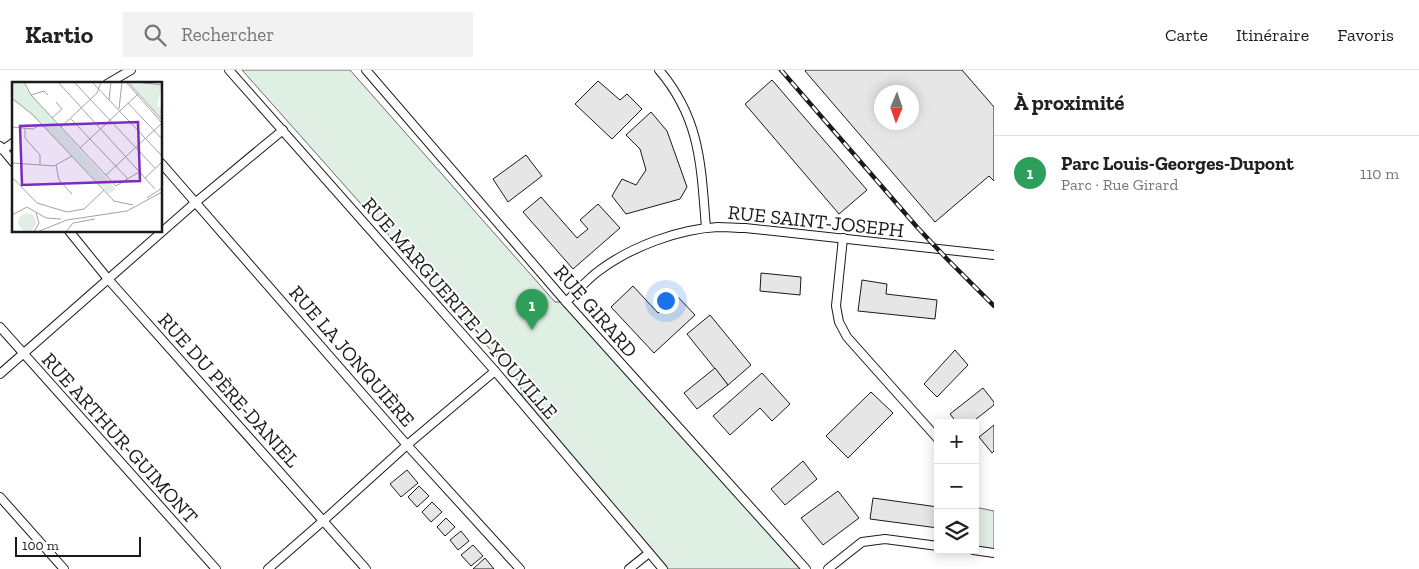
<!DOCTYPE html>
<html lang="fr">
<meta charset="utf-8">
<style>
:root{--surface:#fff;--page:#f2f2f2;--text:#202124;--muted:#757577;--line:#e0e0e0;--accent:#0f766e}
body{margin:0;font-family:"Zilla Slab",serif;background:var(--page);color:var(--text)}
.controls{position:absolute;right:15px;bottom:15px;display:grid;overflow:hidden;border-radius:0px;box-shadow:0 2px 12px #0003}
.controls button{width:45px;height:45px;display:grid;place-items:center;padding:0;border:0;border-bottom:1px solid var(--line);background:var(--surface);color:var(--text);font:25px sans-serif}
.compass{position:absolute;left:874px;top:15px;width:45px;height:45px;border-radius:50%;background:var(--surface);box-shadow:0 2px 12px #0003;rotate:182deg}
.scale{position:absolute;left:15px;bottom:12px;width:126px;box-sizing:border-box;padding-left:5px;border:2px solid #1a1a1a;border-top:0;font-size:14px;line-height:18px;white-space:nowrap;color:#1a1a1a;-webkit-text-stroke:4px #fff;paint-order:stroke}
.you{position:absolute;left:665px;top:230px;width:18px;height:18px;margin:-12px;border:4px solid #fff;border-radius:50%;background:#1a73e8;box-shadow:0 0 0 8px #1a73e833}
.badge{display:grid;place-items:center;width:32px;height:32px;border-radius:50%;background:var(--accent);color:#fff;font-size:16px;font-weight:700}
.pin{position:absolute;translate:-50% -41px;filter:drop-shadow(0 1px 2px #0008)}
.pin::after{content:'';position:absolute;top:26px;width:18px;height:15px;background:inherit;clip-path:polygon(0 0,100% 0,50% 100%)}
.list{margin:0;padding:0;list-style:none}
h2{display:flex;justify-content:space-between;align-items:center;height:65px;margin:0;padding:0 20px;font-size:21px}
h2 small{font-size:16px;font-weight:400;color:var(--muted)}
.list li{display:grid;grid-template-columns:32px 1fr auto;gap:15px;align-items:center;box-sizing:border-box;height:75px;padding:0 20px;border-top:1px solid var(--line)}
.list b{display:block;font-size:19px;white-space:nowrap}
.list p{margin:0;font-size:16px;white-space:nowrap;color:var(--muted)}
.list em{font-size:16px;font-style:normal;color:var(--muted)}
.icon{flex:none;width:28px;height:28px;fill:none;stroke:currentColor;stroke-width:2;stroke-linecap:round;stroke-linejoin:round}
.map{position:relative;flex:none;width:994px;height:499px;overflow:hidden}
header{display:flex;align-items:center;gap:30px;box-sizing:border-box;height:70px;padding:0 25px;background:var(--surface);border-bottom:1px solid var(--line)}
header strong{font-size:24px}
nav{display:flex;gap:28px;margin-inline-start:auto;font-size:18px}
.search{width:350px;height:45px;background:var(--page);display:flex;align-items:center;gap:12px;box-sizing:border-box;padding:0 18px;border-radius:0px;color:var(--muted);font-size:19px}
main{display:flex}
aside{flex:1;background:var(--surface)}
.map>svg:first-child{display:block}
.green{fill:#e0efe3;stroke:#6a6a6a}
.building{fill:#e6e6e6;stroke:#1a1a1a;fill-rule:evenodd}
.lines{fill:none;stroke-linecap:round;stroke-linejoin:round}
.minor-casing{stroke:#1a1a1a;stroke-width:10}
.minor{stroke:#fff;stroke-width:8}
.rail-casing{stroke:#1a1a1a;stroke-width:4.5}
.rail{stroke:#fff;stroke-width:2.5;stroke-dasharray:8;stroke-linecap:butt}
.labels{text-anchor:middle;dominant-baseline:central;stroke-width:4;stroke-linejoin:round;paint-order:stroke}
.street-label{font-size:20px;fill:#1a1a1a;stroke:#fff}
.inset-road{fill:none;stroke:#a3a3a3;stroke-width:1}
.view{fill:#7b2cbf;fill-opacity:0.15;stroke:#7b2cbf;stroke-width:2.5}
.inset-edge{fill:none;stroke:#1a1a1a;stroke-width:2.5}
</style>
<header>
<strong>Kartio</strong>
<div class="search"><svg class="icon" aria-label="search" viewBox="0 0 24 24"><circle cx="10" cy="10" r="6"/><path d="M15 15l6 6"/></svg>Rechercher</div>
<nav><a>Carte</a><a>Itinéraire</a><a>Favoris</a></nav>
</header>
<main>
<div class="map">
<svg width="994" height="499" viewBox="0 0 994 499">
<rect width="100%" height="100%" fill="#fff"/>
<g class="green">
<polygon points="242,0 350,0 555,232 566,232 809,499 663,499 525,342 520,313"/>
<polygon points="975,437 994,441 994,481 975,479"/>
</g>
<g class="building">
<path d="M806 0H962L994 37V111L989 106 935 152 805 1ZM882 22H912V52H882Z"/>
<polygon points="772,10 867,120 839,144 745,34"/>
<polygon points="598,11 620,30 627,24 642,39 612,69 575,34"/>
<polygon points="651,42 667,61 687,117 680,129 626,144 612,126 622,109 636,115 646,100 640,79 626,65"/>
<polygon points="526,85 542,106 508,132 493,109"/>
<polygon points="541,127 577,168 588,159 580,150 598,134 620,158 573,199 523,142"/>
<polygon points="761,203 801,207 800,225 760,221"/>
<polygon points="862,210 887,214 886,224 937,230 935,249 858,241"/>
<polygon points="633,216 658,243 677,226 695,245 654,283 611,237"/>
<polygon points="710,245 751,295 728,315 687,264"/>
<polygon points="955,280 968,295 937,327 924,314"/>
<polygon points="715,298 728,315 697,339 684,323"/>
<polygon points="762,303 790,334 772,351 760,338 730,365 713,346"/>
<polygon points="983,318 994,332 994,335 971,353 957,353 950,344"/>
<polygon points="871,322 893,343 848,388 826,366"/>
<polygon points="994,355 994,381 992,383 979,367"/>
<polygon points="803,391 817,409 785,435 771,419"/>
<polygon points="407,400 418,413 401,427 390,414"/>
<polygon points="419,416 429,426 417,437 408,427"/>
<polygon points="838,421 859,448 823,475 801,448"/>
<polygon points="873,428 938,437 938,458 870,449"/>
<polygon points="432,432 442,442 431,452 422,442"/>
<polygon points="446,448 455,457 445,466 437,457"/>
<polygon points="461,461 469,471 458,480 450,470"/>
<polygon points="473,475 483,486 471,496 461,485"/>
<polygon points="485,488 494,499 473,499"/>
</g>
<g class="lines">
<g class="minor-casing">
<g id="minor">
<polyline points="229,0 495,301 663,499"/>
<polyline points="366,0 566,232 806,499"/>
<path d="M659 0C701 49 701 97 706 158"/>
<polyline points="107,14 131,0"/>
<polyline points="0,76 14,93"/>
<polyline points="3,80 14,72"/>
<polyline points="161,93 407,375 520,499"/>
<polyline points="69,161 108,209 366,499"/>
<polyline points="843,168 836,236 839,252 847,267 938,369"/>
<path d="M566 232C577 222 587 209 600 200 631 177 678 159 718 157 727 157 736 158 745 158L994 185"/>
<polyline points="0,257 216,499"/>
<polyline points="0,304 196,132 283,60"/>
<polyline points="0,427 64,499"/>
<polyline points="973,480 994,483"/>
<polyline points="268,499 323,451 407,375 495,301"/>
<polyline points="629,499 649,483"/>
<polyline points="828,499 862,472 885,469 938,476"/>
</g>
</g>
<use href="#minor" class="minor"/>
<g class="rail-casing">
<polyline id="rail" points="781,0 917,157 947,189 994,236"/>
</g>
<use href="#rail" class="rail"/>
</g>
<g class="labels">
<g class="street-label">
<text transform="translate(816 151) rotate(6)">RUE SAINT-JOSEPH</text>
<text transform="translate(460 238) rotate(49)">RUE MARGUERITE-D'YOUVILLE</text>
<text transform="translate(596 241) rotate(49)">RUE GIRARD</text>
<text transform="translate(352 286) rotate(49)">RUE LA JONQUIÈRE</text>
<text transform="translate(229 320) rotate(48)">RUE DU PÈRE-DANIEL</text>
<text transform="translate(120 368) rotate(48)">RUE ARTHUR-GUIMONT</text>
</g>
</g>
<g transform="translate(12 12)">
<rect width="150" height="150" fill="#fff"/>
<path d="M12 0 14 7 104 107 97 112 18 31 2 20 0 1ZM117 1 150 3 145 24 150 26V38ZM6 140a9 9 0 1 1 18 0a9 9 0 1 1-18 0Z" fill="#e0efe3"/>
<path class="inset-road" d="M12 0 19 13 104 104 127 90M46 0 143 107M62 0 143 86M80 0 150 74M114 0 150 41M116 0 150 38M123 0 150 3M19 13 32 9 36 13M0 16 21 33 102 119 121 123M97 18 99 0M116 21 150 57M107 27 110 0M40 36 50 27 44 20M59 37 116 97M0 45 21 47 29 42M49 45 85 11 89 0M13 47V56L28 73V83M68 66 126 12M0 81 42 84 60 74M44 83 47 98 60 112M94 93 150 41M0 95 25 121 55 130 72 127 92 108M133 96 150 80M135 116 150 106M0 133 15 125 34 136 49 137M22 150 27 141 24 131M25 150 55 138 115 129 150 110M54 150 61 141 83 137"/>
<path class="view" d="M126 40 128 99 10 103 8 44Z"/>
<rect width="150" height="150" class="inset-edge"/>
</g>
</svg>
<div class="controls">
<button>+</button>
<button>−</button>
<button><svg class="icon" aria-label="layers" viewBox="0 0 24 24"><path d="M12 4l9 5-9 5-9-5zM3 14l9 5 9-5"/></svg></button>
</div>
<svg class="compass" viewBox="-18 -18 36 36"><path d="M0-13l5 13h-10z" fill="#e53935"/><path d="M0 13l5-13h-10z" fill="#757577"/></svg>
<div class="scale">100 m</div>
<div class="you"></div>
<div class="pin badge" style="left:532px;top:260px;background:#2e9e5b">1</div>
</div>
<aside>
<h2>À proximité<small></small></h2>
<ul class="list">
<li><span class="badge" style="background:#2e9e5b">1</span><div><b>Parc Louis-Georges-Dupont</b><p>Parc · Rue Girard</p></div><em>110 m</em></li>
</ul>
</aside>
</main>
